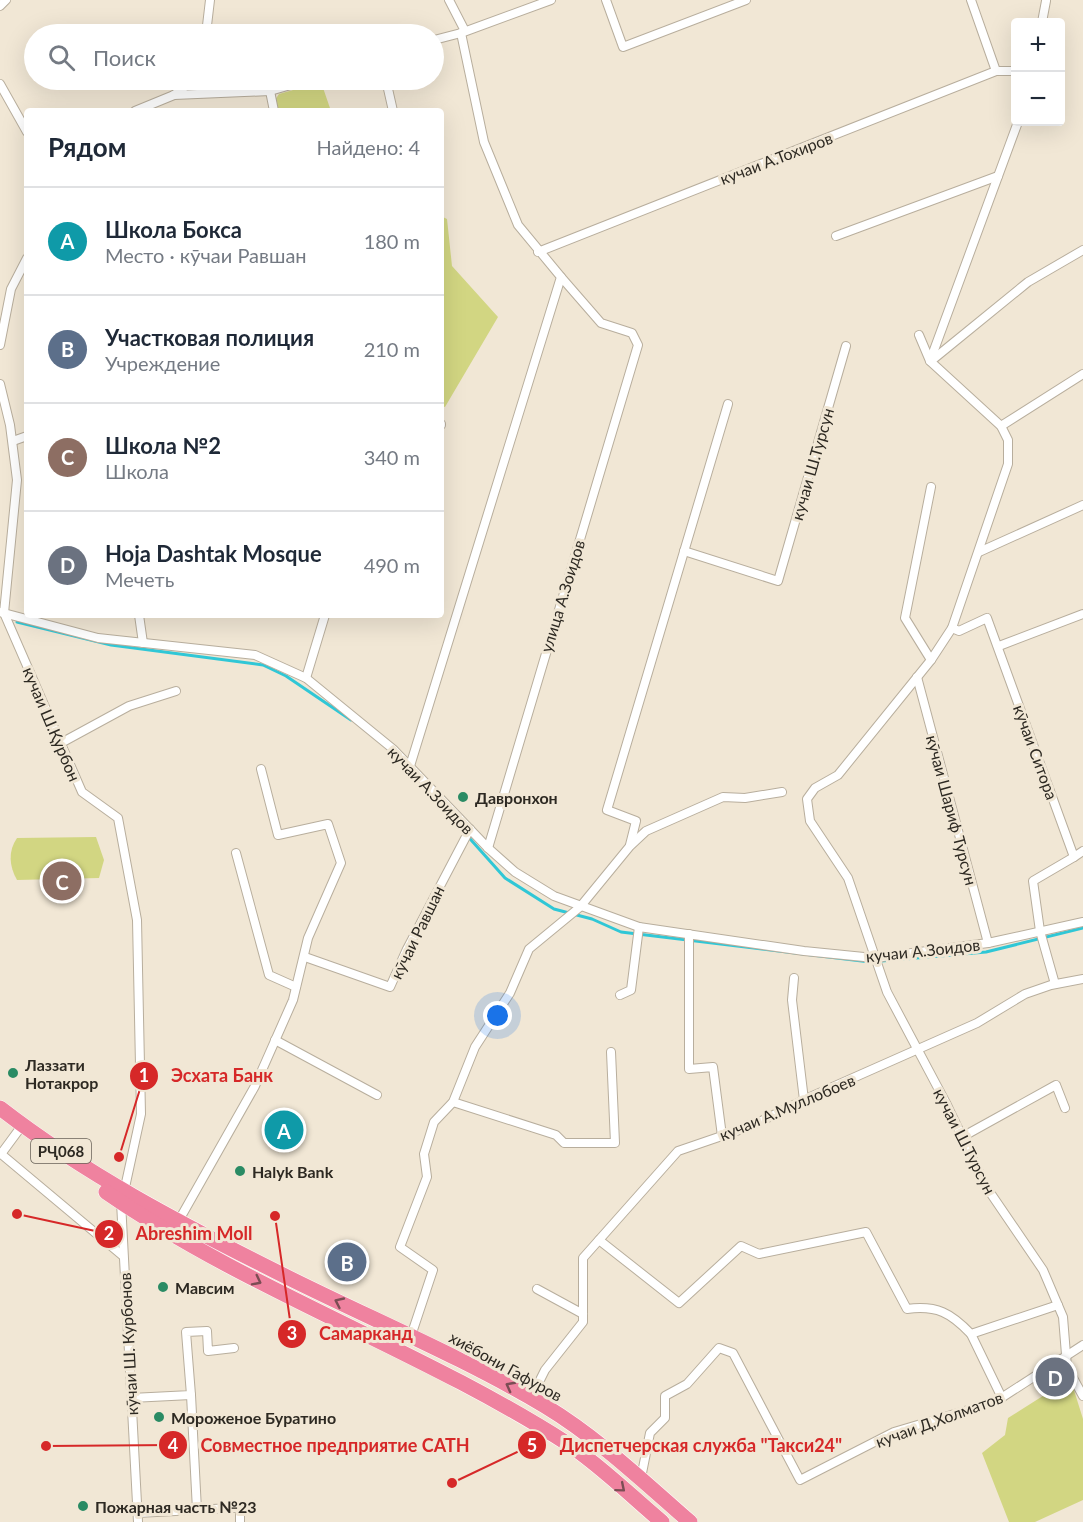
<!DOCTYPE html>
<html lang="ru">
<meta charset="utf-8">
<style>
:root{--surface:#fff;--page:#f2f2f3;--text:#1f2937;--muted:#747a83;--line:#e0e1e3;--accent:#0f766e}
body{margin:0;font-family:Lato,sans-serif;background:var(--page);color:var(--text)}
.controls{position:absolute;right:18px;top:18px;display:grid;overflow:hidden;border-radius:6px;box-shadow:0 6px 24px #0002}
.controls button{width:54px;height:54px;display:grid;place-items:center;padding:0;border:0;border-bottom:2px solid var(--line);background:var(--surface);color:var(--text);font:30px sans-serif}
.you{position:absolute;left:498px;top:1016px;width:21px;height:21px;margin:-15px;border:4px solid #fff;border-radius:50%;background:#1a73e8;box-shadow:0 0 0 9px #1a73e833}
.badge{display:grid;place-items:center;width:39px;height:39px;border-radius:50%;background:var(--accent);color:#fff;font-size:20px;font-weight:700}
.pin{position:absolute;translate:-50% -50%;border:3px solid #fff;box-shadow:0 2px 6px #0006}
.list{margin:0;padding:0;list-style:none}
h2{display:flex;justify-content:space-between;align-items:center;height:78px;margin:0;padding:0 24px;font-size:26px}
h2 small{font-size:20px;font-weight:400;color:var(--muted)}
.list li{display:grid;grid-template-columns:39px 1fr auto;gap:18px;align-items:center;box-sizing:border-box;height:108px;padding:0 24px;border-top:2px solid var(--line)}
.list b{display:block;font-size:22px;white-space:nowrap}
.list p{margin:0;font-size:20px;white-space:nowrap;color:var(--muted)}
.list em{font-size:20px;font-style:normal;color:var(--muted)}
.icon{flex:none;width:33px;height:33px;fill:none;stroke:currentColor;stroke-width:2;stroke-linecap:round;stroke-linejoin:round}
.map{position:relative;flex:none;width:1083px;height:1522px;overflow:hidden}
.search{position:absolute;background:var(--surface);box-shadow:0 6px 24px #0002;left:24px;top:24px;width:420px;height:66px;display:flex;align-items:center;gap:15px;box-sizing:border-box;padding:0 21px;border-radius:33px;color:var(--muted);font-size:22px}
.panel{position:absolute;background:var(--surface);box-shadow:0 6px 24px #0002;left:24px;top:108px;width:420px;height:510px;border-radius:6px}
.map>svg:first-child{display:block}
.green{fill:#d2d682}
.lines{fill:none;stroke-linecap:round;stroke-linejoin:round}
.stream{stroke:#30c7d6;stroke-width:3}
.street-casing{stroke:#b8ae9d;stroke-width:10}
.highway-casing{stroke:#fff;stroke-width:16}
.street{stroke:#fff;stroke-width:8}
.highway{stroke:#ef829f;stroke-width:15}
.oneway{stroke:#7b4d54}
.poi-dot{fill:#2a8b64;stroke:#f1e7d5;stroke-width:2}
.labels{text-anchor:middle;dominant-baseline:central;stroke-width:6;stroke-linejoin:round;paint-order:stroke}
.shield{fill:#f1e7d5;stroke:#686258;stroke-width:1.5}
.shield-label{font-size:15px;font-weight:bold;fill:#2d2922}
.street-label{font-size:16px;fill:#2d2922;stroke:#f1e7d5}
.poi-label{font-size:16px;font-weight:bold;fill:#2d2922;stroke:#f1e7d5;text-anchor:start}
.leader{fill:none;stroke:#d62828;stroke-width:2}
.callout-dot{fill:#d62828;stroke:#f1e7d5;stroke-width:2}
.mark-label{font-size:18px;text-anchor:middle;font-weight:bold;fill:#fff}
.callout-label{font-size:18px;text-anchor:middle;font-weight:bold;fill:#d62828;stroke:#f1e7d5;stroke-width:6;stroke-linejoin:round;paint-order:stroke}
</style>
<div class="map">
<svg width="1083" height="1522" viewBox="0 0 1083 1522">
<rect width="100%" height="100%" fill="#f1e7d5"/>
<g class="green">
<polygon points="321,82 331,111 275,111 273,103 279,94"/>
<polygon points="441,216 447,219 452,266 498,317 445,407 441,406"/>
<path d="M96 837 104 860 99 878 17 880C9 866 8 851 17 838Z"/>
<polygon points="1057,1387 1065,1391 1073,1387 1083,1419 1083,1500 1035,1522 1009,1522 982,1453 1005,1435 1008,1418"/>
</g>
<g class="lines">
<g class="stream">
<polyline points="17,622 111,645 263,665 286,676 351,720"/>
<polyline points="422,785 505,878 554,909 592,919 621,932 870,962 986,952 1083,928"/>
</g>
<g class="street-casing">
<g id="street">
<polyline points="449,0 465,31"/>
<polyline points="606,0 623,47 746,0"/>
<polyline points="971,0 996,71"/>
<polyline points="0,6 6,0"/>
<polyline points="1042,22 1046,1"/>
<polyline points="206,34 210,0"/>
<polyline points="434,40 461,33 551,0"/>
<polyline points="386,80 393,111"/>
<polyline points="0,84 27,132"/>
<polyline points="270,91 274,111"/>
<polyline points="174,95 270,91 308,80"/>
<polyline points="135,111 174,95 194,80"/>
<polyline points="836,236 998,176"/>
<polyline points="538,252 996,71 1016,71"/>
<polyline points="919,335 930,361 1001,426 1008,440 1008,464 952,628 931,660 838,775 815,788 807,799 810,821 848,878 887,992 946,1103 985,1185 1043,1270 1063,1317 1067,1367 1083,1396"/>
<polyline points="0,345 11,289 27,258"/>
<polyline points="930,361 1018,122"/>
<polyline points="931,361 1028,282 1083,250"/>
<polyline points="0,384 10,425 17,480 4,613 82,792 118,818 137,920 141,1114 124,1192"/>
<polyline points="441,425 441,424"/>
<polyline points="1001,426 1083,374"/>
<polyline points="13,441 27,436"/>
<polyline points="684,551 778,581 846,346"/>
<polyline points="979,552 1083,505"/>
<polyline points="0,612 98,638 255,655 306,678 393,749 488,848 515,872 554,896 639,927 804,951 874,958 988,943 1083,922"/>
<polyline points="139,615 143,643"/>
<polyline points="952,628 959,631 987,618 1074,857 1033,881 1040,931 1055,984"/>
<polyline points="999,646 1083,614"/>
<polyline points="931,660 905,618 931,487"/>
<polyline points="917,677 988,943"/>
<polyline points="306,678 325,615"/>
<polyline points="61,743 129,706 176,691"/>
<polyline points="410,766 561,277 518,225 484,142 461,33"/>
<polyline points="630,845 636,821 607,810 728,404"/>
<polyline points="488,848 638,345 632,333 601,323 561,277"/>
<polyline points="236,853 269,975 296,987"/>
<polyline points="1074,857 1083,851"/>
<polyline points="689,934 689,1069 713,1067 722,1136"/>
<polyline points="305,957 390,987 407,949 470,829"/>
<polyline points="794,978 792,1000 804,1100"/>
<polyline points="620,995 631,990 639,927"/>
<polyline points="275,1040 377,1095"/>
<polyline points="453,1102 556,1135 564,1143 615,1143 611,1052"/>
<polyline points="962,1137 1056,1085 1065,1108"/>
<polyline points="0,1153 123,1256"/>
<polyline points="1,1154 18,1131"/>
<polyline points="121,1202 138,1522"/>
<polyline points="178,1222 255,1086 293,1000 308,938 341,863 328,824 278,835 261,769"/>
<path d="M599 1240 679 1303 741 1246 759 1254 866 1232 907 1309C937 1305 951 1313 971 1334L1058 1305"/>
<polyline points="537,1289 583,1314"/>
<polyline points="971,1334 1002,1398"/>
<polyline points="411,1336 433,1270 400,1247 427,1177 424,1154 434,1122 453,1102 475,1047 510,993 529,949 580,907 630,846 646,831 723,797 745,798 782,792"/>
<polyline points="191,1395 197,1510"/>
<polyline points="131,1398 191,1395 186,1332 207,1331 208,1351 234,1348"/>
<polyline points="531,1398 545,1370 583,1322 583,1258 678,1151 751,1126 810,1097 977,1023 1025,994 1051,985 1083,979"/>
<polyline points="641,1478 650,1433 665,1418 665,1396 687,1384 719,1348 733,1353 800,1480 894,1432 995,1402 1083,1345"/>
<polyline points="240,1509 240,1522"/>
<polyline points="138,1513 250,1507"/>
</g>
</g>
<g class="highway-casing">
<g id="highway">
<path d="M0 1108C85 1174 181 1224 277 1272 366 1317 459 1355 545 1406 598 1438 644 1482 690 1522"/>
<path d="M106 1192C251 1292 420 1349 568 1444 601 1466 631 1496 662 1522"/>
</g>
</g>
<use href="#street" class="street"/>
<use href="#highway" class="highway"/>
</g>
<defs><path id="oneway-chevron" d="M-2-3.5L2.5 0L-2 3.5" fill="none" stroke-width="1.6" stroke-linecap="round" stroke-linejoin="round" transform="scale(1.5)"/></defs>
<g class="oneway">
<use href="#oneway-chevron" transform="translate(257 1281) rotate(27)"/>
<use href="#oneway-chevron" transform="translate(339 1302) rotate(-155)"/>
<use href="#oneway-chevron" transform="translate(510 1386) rotate(-152)"/>
<use href="#oneway-chevron" transform="translate(621 1488) rotate(40)"/>
</g>
<g class="poi-dot">
<circle cx="463" cy="797" r="6"/>
<circle cx="13" cy="1073" r="6"/>
<circle cx="240" cy="1171" r="6"/>
<circle cx="163" cy="1287" r="6"/>
<circle cx="159" cy="1417" r="6"/>
<circle cx="83" cy="1506" r="6"/>
</g>
<g class="labels">
<rect class="shield" x="31" y="1139" width="60" height="24" rx="4.5"/>
<g class="shield-label">
<text x="61" y="1151">РҶ068</text>
</g>
<g class="street-label">
<text transform="translate(776 158) rotate(-21)">кучаи А.Тохиров</text>
<text transform="translate(812 464) rotate(-74)">кучаи Ш.Турсун</text>
<text transform="translate(562 596) rotate(-73)">улица А.Зоидов</text>
<text transform="translate(52 724) rotate(67)">кучаи Ш.Қурбон</text>
<text transform="translate(1036 752) rotate(70)">кӯчаи Ситора</text>
<text transform="translate(431 790) rotate(46)">кучаи А.Зоидов</text>
<text transform="translate(952 810) rotate(75)">кӯчаи Шариф Турсун</text>
<text transform="translate(417 932) rotate(-64)">кӯчаи Равшан</text>
<text transform="translate(923 950) rotate(-6)">кучаи А.Зоидов</text>
<text transform="translate(787 1107) rotate(-23)">кучаи А.Муллобоев</text>
<text transform="translate(965 1141) rotate(63)">кучаи Ш.Турсун</text>
<text transform="translate(128 1344) rotate(-93)">кӯчаи Ш. Курбонов</text>
<text transform="translate(506 1366) rotate(29)">хиёбони Гафуров</text>
<text transform="translate(939 1419) rotate(-20)">кучаи Д,Холматов</text>
</g>
<g class="poi-label">
<text x="475" y="797">Давронхон</text>
<text x="25" y="1064">Лаззати<tspan x="25" dy="18">Нотакрор</tspan></text>
<text x="252" y="1171">Halyk Bank</text>
<text x="175" y="1287">Мавсим</text>
<text x="171" y="1417">Мороженое Буратино</text>
<text x="95" y="1506">Пожарная часть №23</text>
</g>
</g>
<path class="leader" d="M119 1157L144 1076M17 1214L109 1234M275 1216L292 1334M46 1446L173 1445M452 1483L532 1445"/>
<g class="callout-dot">
<circle cx="119" cy="1157" r="6"/>
<circle cx="17" cy="1214" r="6"/>
<circle cx="275" cy="1216" r="6"/>
<circle cx="46" cy="1446" r="6"/>
<circle cx="452" cy="1483" r="6"/>
<circle cx="144" cy="1076" r="15"/>
<circle cx="109" cy="1234" r="15"/>
<circle cx="292" cy="1334" r="15"/>
<circle cx="173" cy="1445" r="15"/>
<circle cx="532" cy="1445" r="15"/>
</g>
<g class="mark-label">
<text x="144" y="1082">1</text>
<text x="109" y="1240">2</text>
<text x="292" y="1340">3</text>
<text x="173" y="1452">4</text>
<text x="532" y="1452">5</text>
</g>
<g class="callout-label">
<text x="222" y="1082">Эсxата Банк</text>
<text x="194" y="1240">Abreshim Moll</text>
<text x="366" y="1340">Самарканд</text>
<text x="335" y="1452">Совместное предприятие CATH</text>
<text x="701" y="1452">Диспетчерская служба "Такси24"</text>
</g>
</svg>
<div class="controls">
<button>+</button>
<button>−</button>
</div>
<div class="you"></div>
<div class="pin badge" style="left:284px;top:1130px;background:#0f9aa8">A</div>
<div class="pin badge" style="left:347px;top:1262px;background:#5c6f8a">B</div>
<div class="pin badge" style="left:62px;top:881px;background:#8d6e63">C</div>
<div class="pin badge" style="left:1055px;top:1377px;background:#6b7280">D</div>
<div class="search"><svg class="icon" aria-label="search" viewBox="0 0 24 24"><circle cx="10" cy="10" r="6"/><path d="M15 15l6 6"/></svg>Поиск</div>
<section class="panel">
<h2>Рядом<small>Найдено: 4</small></h2>
<ul class="list">
<li><span class="badge" style="background:#0f9aa8">A</span><div><b>Школа Бокса</b><p>Место · кӯчаи Равшан</p></div><em>180 m</em></li>
<li><span class="badge" style="background:#5c6f8a">B</span><div><b>Участковая полиция</b><p>Учреждение</p></div><em>210 m</em></li>
<li><span class="badge" style="background:#8d6e63">C</span><div><b>Школа №2</b><p>Школа</p></div><em>340 m</em></li>
<li><span class="badge" style="background:#6b7280">D</span><div><b>Hoja Dashtak Mosque</b><p>Мечеть</p></div><em>490 m</em></li>
</ul>
</section>
</div>
